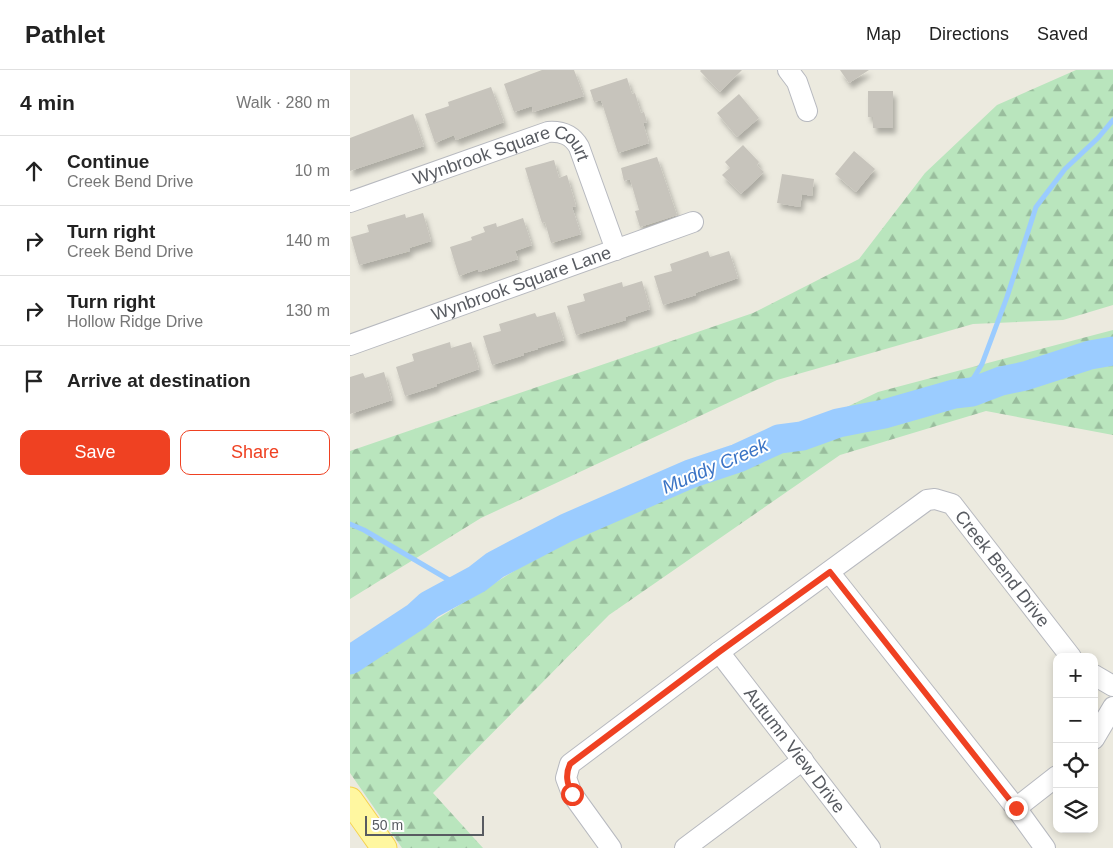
<!DOCTYPE html>
<meta charset="utf-8">
<style>
:root{--surface:#fff;--page:#f2f2f2;--text:#222;--muted:#767676;--line:#e0e0e0;--accent:#ef4122}
body{margin:0;font-family:Arial,sans-serif;background:var(--page);color:var(--text)}
.controls{position:absolute;right:15px;bottom:15px;display:grid;overflow:hidden;border-radius:10px;box-shadow:0 2px 8px #0003}
.controls button{width:45px;height:45px;display:grid;place-items:center;padding:0;border:0;border-bottom:1px solid var(--line);background:var(--surface);color:var(--text);font:25px sans-serif}
.scale{position:absolute;left:15px;bottom:12px;width:119px;box-sizing:border-box;padding-left:5px;border:2px solid #585b61;border-top:0;font-size:14px;line-height:18px;white-space:nowrap;color:#585b61;-webkit-text-stroke:4px #fff;paint-order:stroke}
.stop{position:absolute;width:15px;height:15px;margin:-11px;border:4px solid #ef4122;border-radius:50%;background:#fff}
.stop.end{background:#ef4122;border-color:#fff;box-shadow:0 1px 5px #0008}
.list{margin:0;padding:0;list-style:none}
h2{display:flex;justify-content:space-between;align-items:center;height:65px;margin:0;padding:0 20px;font-size:21px}
h2 small{font-size:16px;font-weight:400;color:var(--muted)}
.list li{display:grid;grid-template-columns:32px 1fr auto;gap:15px;align-items:center;box-sizing:border-box;height:70px;padding:0 20px;border-top:1px solid var(--line)}
.list b{display:block;font-size:19px;white-space:nowrap}
.list p{margin:0;font-size:16px;white-space:nowrap;color:var(--muted)}
.list em{font-size:16px;font-style:normal;color:var(--muted)}
.actions{display:flex;gap:10px;padding:15px 20px}
.actions a{flex:1;padding:11px 0;border:1px solid var(--accent);border-radius:10px;text-align:center;font-size:18px;color:var(--accent)}
.actions .main{background:var(--accent);color:#fff}
.icon{flex:none;width:28px;height:28px;fill:none;stroke:currentColor;stroke-width:2;stroke-linecap:round;stroke-linejoin:round}
.map{position:relative;flex:none;width:763px;height:778px;overflow:hidden}
header{display:flex;align-items:center;gap:30px;box-sizing:border-box;height:70px;padding:0 25px;background:var(--surface);border-bottom:1px solid var(--line)}
header strong{font-size:24px}
nav{display:flex;gap:28px;margin-inline-start:auto;font-size:18px}
main{display:flex}
aside{flex:1;background:var(--surface)}
.map>svg:first-child{display:block}
.forest{fill:url(#forest-firs)}
.lines{fill:none;stroke-linecap:round;stroke-linejoin:round}
.stream{stroke:#9bccff;stroke-width:5}
.river{stroke:#9bccff;stroke-width:29}
.building{fill:#c7c4bc;filter:url(#shadow)}
.minor-casing{stroke:#b7b9bf;stroke-width:22}
.major-casing{stroke:#f6d34e;stroke-width:27}
.minor{stroke:#fff;stroke-width:20}
.major{stroke:#fff7a0;stroke-width:25}
.route{stroke:#ef4122;stroke-width:6}
.labels{text-anchor:middle;dominant-baseline:central;stroke-width:4;stroke-linejoin:round;paint-order:stroke}
.street-label{font-size:18px;fill:#585b61;stroke:#fff}
.water-label{font-size:19px;font-style:italic;fill:#3b74c5;stroke:#fff}
</style>
<header>
<strong>Pathlet</strong>
<nav><a>Map</a><a>Directions</a><a>Saved</a></nav>
</header>
<main>
<aside>
<h2>4 min<small>Walk · 280 m</small></h2>
<ul class="list">
<li><svg class="icon" aria-label="ahead" viewBox="0 0 24 24"><path d="M12 20V5M6 11l6-6 6 6"/></svg><div><b>Continue</b><p>Creek Bend Drive</p></div><em>10 m</em></li>
<li><svg class="icon" aria-label="right" viewBox="0 0 24 24"><path d="M7 20v-9h11M14 6l5 5-5 5"/></svg><div><b>Turn right</b><p>Creek Bend Drive</p></div><em>140 m</em></li>
<li><svg class="icon" aria-label="right" viewBox="0 0 24 24"><path d="M7 20v-9h11M14 6l5 5-5 5"/></svg><div><b>Turn right</b><p>Hollow Ridge Drive</p></div><em>130 m</em></li>
<li><svg class="icon" aria-label="arrive" viewBox="0 0 24 24"><path d="M6 21V4h12l-3 4 3 4H6"/></svg><div><b>Arrive at destination</b></div></li>
</ul>
<div class="actions"><a class="main">Save</a><a>Share</a></div>
</aside>
<div class="map">
<svg width="763" height="778" viewBox="0 0 763 778">
<defs>
<pattern id="forest-firs" width="22" height="20" patternUnits="userSpaceOnUse" patternTransform="scale(1.25)"><rect width="22" height="20" fill="#b9e5bd"/><path d="M5 1l3.5 6h-7zM16 11l3.5 6h-7z" fill="#99bd9d"/></pattern>
<filter id="shadow"><feDropShadow dx="3" dy="5.5" stdDeviation="2.5" flood-color="#0004"/></filter>
</defs>
<rect width="100%" height="100%" fill="#eceadf"/>
<g class="forest">
<polygon points="726,0 763,0 763,235 713,250 623,254 427,310 131,448 0,529 0,381 403,243 509,189 575,103 647,35"/>
<polygon points="763,260 763,365 636,341 490,385 259,545 83,723 133,778 52,778 0,703 0,603 193,483 528,322"/>
</g>
<g class="lines">
<g class="stream">
<polyline points="595,327 623,309 632,294 657,227 686,137 715,99 748,68 763,50"/>
<polyline points="0,454 14,460 111,517"/>
</g>
<polyline class="river" points="0,590 67,546 79,535 127,509 145,495 216,458 340,404 388,388 429,369 452,366 488,353 534,344 604,324 622,322 651,311 675,306 740,285 763,281"/>
</g>
<g class="building">
<polygon points="192,0 224,0 234,26 183,42 182,36 164,42 154,14"/>
<polygon points="351,0 392,0 370,22 350,1"/>
<polygon points="490,0 519,0 499,13"/>
<polygon points="277,8 282,24 285,23 291,43 294,42 297,52 293,53 299,73 268,83 251,30 244,32 240,20"/>
<polygon points="141,17 154,52 106,70 104,65 85,73 75,44 99,36 98,32"/>
<polygon points="518,21 543,21 543,58 523,58 523,47 518,47"/>
<polygon points="389,24 409,48 387,67 367,43"/>
<polygon points="63,44 74,76 0,101 0,68"/>
<polygon points="393,75 409,92 407,95 414,102 391,124 372,105 380,98 375,92"/>
<polygon points="504,81 525,99 506,122 485,104"/>
<polygon points="307,87 327,145 290,157 285,141 289,140 280,109 274,111 271,98"/>
<polygon points="204,90 209,108 217,105 226,136 222,137 231,164 201,173 195,152 192,153 175,98"/>
<polygon points="432,104 464,109 462,126 452,124 450,137 427,133"/>
<polygon points="73,143 81,171 59,178 60,181 9,195 1,167 19,162 17,155 55,144 56,148"/>
<polygon points="173,148 182,175 165,181 168,189 129,202 128,199 109,206 100,177 122,170 121,167 135,162 133,157 146,153 147,157"/>
<polygon points="358,181 360,187 379,181 388,208 345,223 346,225 313,235 304,206 322,201 320,194"/>
<polygon points="292,211 300,239 275,247 276,250 226,265 217,236 235,231 233,224 272,212 273,217"/>
<polygon points="205,242 214,270 188,278 188,279 174,283 174,285 142,295 133,266 151,261 149,254 185,243 187,247"/>
<polygon points="100,272 101,278 121,272 129,299 87,314 87,316 55,326 46,297 64,291 62,284"/>
<polygon points="34,302 42,330 0,344 0,307 13,303 15,308"/>
</g>
<g class="lines">
<g class="minor-casing">
<g id="minor">
<polyline points="438,0 447,12 457,41"/>
<path id="s1" d="M0 132 198 62C212 61 222 65 229 77L266 180"/>
<path id="s2" d="M0 275 343 152"/>
<polyline points="479,502 666,738 695,778"/>
<path id="s3" d="M369 582 520 778"/>
<polyline points="744,605 763,616"/>
<polyline points="744,669 763,637"/>
<polyline points="666,738 707,706"/>
<path id="s4" d="M261 778 222 724 216 708 220 694 369 582 577 430 585 429 602 434 721 587"/>
<polyline points="335,778 453,690"/>
</g>
</g>
<g class="major-casing">
<polyline id="major" points="0,730 34,778"/>
</g>
<use href="#minor" class="minor"/>
<use href="#major" class="major"/>
</g>
<g class="lines">
<path class="route" d="M222 724C217 713 215 705 220 694L369 582 480 502 666 738"/>
</g>
<g class="labels">
<g class="street-label">
<text stroke="none"><textPath href="#s1" startOffset="164">Wynbrook Square Court</textPath></text>
<text stroke="none"><textPath href="#s2" startOffset="182">Wynbrook Square Lane</textPath></text>
<text stroke="none"><textPath href="#s4" startOffset="650">Creek Bend Drive</textPath></text>
<text stroke="none"><textPath href="#s3" startOffset="124">Autumn View Drive</textPath></text>
</g>
<g class="water-label">
<text transform="translate(365 396) rotate(-23)">Muddy Creek</text>
</g>
</g>
</svg>
<div class="controls">
<button>+</button>
<button>−</button>
<button><svg class="icon" aria-label="locate" viewBox="0 0 24 24"><circle cx="12" cy="12" r="6"/><path d="M12 2v4M12 18v4M2 12h4M18 12h4"/></svg></button>
<button><svg class="icon" aria-label="layers" viewBox="0 0 24 24"><path d="M12 4l9 5-9 5-9-5zM3 14l9 5 9-5"/></svg></button>
</div>
<div class="scale">50 m</div>
<div class="stop" style="left:222px;top:724px"></div>
<div class="stop end" style="left:666px;top:738px"></div>
</div>
</main>
